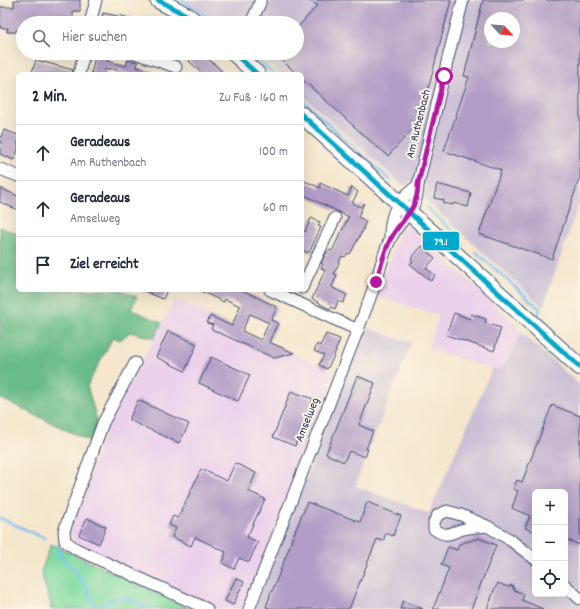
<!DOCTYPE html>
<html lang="de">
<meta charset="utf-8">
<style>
:root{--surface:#fff;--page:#f2f2f3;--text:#1f2937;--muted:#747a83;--line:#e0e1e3}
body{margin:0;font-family:Dekko,sans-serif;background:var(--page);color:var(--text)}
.controls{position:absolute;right:12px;bottom:12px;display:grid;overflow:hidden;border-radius:6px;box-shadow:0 4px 16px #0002}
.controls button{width:36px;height:36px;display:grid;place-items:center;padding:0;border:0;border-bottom:1px solid var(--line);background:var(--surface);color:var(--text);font:20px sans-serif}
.compass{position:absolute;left:484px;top:12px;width:36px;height:36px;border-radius:50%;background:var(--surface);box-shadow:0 4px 16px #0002;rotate:116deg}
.stop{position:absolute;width:12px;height:12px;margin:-9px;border:3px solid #b5179e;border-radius:50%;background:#fff}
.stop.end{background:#b5179e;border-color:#fff;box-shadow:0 1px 4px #0008}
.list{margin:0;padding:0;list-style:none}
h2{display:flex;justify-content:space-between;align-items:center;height:52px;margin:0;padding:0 16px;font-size:17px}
h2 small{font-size:13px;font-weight:400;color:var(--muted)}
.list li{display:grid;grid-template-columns:26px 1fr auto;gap:12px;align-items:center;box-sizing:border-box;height:56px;padding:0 16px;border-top:1px solid var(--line)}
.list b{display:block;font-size:15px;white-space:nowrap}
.list p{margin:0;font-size:13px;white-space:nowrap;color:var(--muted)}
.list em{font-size:13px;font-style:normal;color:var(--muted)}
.icon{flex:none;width:22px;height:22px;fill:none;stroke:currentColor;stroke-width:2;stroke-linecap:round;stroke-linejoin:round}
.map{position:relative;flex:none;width:580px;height:609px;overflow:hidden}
.search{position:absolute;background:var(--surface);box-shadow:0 4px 16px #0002;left:16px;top:16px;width:288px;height:44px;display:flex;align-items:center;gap:10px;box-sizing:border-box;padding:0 14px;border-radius:22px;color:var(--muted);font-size:15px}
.panel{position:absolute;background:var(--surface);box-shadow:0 4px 16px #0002;left:16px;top:72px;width:288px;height:220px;border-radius:6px}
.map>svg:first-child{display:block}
.built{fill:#ebd1eb}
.industrial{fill:#cbbfd5;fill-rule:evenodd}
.green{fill:#82dba1;stroke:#4e8580}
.forest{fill:#69bb87;stroke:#427572}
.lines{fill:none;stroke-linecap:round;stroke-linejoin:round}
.stream{stroke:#7bc0f1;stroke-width:3}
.building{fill:#b19dc6;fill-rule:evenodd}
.street-casing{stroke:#3c4b6f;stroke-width:13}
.secondary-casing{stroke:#3c4b6f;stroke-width:18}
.street{stroke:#fff;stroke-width:11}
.secondary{stroke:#fff;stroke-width:16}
.bus-1-casing{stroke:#fcf5e5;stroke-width:8}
.bus-1{stroke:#00a9ce;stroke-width:5}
.route{stroke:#b5179e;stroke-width:5}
.labels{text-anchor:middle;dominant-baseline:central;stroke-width:4;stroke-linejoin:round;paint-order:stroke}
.street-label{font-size:12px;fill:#1b2f5e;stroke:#fcf5e5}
.line-badge{stroke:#fcf5e5;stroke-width:1.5}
.badge-label{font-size:11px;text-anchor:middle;font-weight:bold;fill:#fff}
</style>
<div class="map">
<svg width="580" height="609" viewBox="0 0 580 609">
<rect width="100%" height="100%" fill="#fcf5e5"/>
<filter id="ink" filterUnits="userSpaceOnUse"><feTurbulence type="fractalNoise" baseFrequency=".025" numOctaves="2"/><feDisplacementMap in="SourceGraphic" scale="8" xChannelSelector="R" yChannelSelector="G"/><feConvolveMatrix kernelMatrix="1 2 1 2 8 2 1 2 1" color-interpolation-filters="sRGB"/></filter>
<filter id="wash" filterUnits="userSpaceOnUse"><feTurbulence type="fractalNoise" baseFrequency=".012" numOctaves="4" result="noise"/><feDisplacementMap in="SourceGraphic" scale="16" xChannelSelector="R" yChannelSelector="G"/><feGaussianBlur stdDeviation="0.9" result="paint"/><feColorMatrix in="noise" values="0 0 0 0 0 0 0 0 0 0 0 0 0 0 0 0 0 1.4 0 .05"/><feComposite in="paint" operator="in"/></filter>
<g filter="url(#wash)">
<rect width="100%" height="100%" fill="#f4e7cd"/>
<g class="built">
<polygon points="409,227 518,326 521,333 506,363 501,368 492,369 428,349 439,315 376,296 402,228"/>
<polygon points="175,299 278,348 279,347 336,373 245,609 215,609 77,545 70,534 107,426"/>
</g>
<g class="industrial">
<path d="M185 0H580V201L543 307 423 198 427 185 411 181 408 184 405 185 401 184 302 95V74H279L256 53H297V23H221ZM490 18H514V42H490Z"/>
<path d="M364 327 411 343 355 486 429 513 492 369 501 368 506 363 521 333 580 385V609H254L310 468ZM535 492H565V594H535Z"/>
</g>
<polygon class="green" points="51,544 190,609 50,609 51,605 41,572"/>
<polygon class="forest" points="0,227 18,234 18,290 121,290 137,297 131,309 162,323 154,338 130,332 120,340 113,337 87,386 97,420 91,442 0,398"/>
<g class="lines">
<g class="stream">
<polyline points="182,0 217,23"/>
<polyline points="250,53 274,74"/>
<polyline points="302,100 390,180"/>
<polyline points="427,208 456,234"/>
<polyline points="476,252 540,309 537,319 538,320"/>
<polyline points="0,518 44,538"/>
<path d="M59 545 58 553C63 560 68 564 74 570 84 581 91 595 96 609"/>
<path d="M98 609C116 591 132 600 151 609"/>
</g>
</g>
<g id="blocks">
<g class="building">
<polygon points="14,0 80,0 80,11 73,11 73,22 23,23 23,30 16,30 16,32 7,32 8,28 0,28 0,7 14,7"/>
<polygon points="307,0 451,0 427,94 414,108 423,117 388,156 378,147 378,148 302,79 302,74 297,74 274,53 297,53 297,28 318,5"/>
<path d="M483 0H580V177L552 259 479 234 501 170 444 151 469 77 464 76ZM490 18H514V42H490Z"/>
<polygon points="103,13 118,16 119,15 136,20 136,21 139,22 139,23 101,23"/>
<polygon points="96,53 108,55 107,61 126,66 128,60 138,62 137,67 153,72 153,74 130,74 109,68 109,70 105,69 104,74 91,74"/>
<polygon points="196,53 202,53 225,74 203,74 189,61"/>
<polygon points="36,60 73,70 72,74 38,74 32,72"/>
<polygon points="4,130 18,135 18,150 14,160 0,154 0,148 2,143 0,142 0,139"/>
<polygon points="305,181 320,188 320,183 348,196 352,187 358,192 352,203 360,207 364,203 358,217 366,221 363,228 364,228 350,254 348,253 345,257 342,256 334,274 337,275 332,287 333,288 347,295 343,303 338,301 335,309 331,307 330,309 320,304 320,303 312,299 325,270 321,268 323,264 321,263 326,253 327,253 329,250 332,251 348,218 349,217 302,194 302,188"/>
<polygon points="437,184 471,193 468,207 454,203 453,205 443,203 444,200 434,198"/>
<polygon points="0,188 18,196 18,210 0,202"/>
<polygon points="311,218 320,222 318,226 321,227 309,253 302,250 302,230 305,232"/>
<polygon points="422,246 435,258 426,268 435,275 431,281 410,264 413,261 411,259 414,255"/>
<polygon points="142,290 167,290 163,299"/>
<path d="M198 290H242L277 307 271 320 278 323 269 342 294 353 274 358 211 329 213 325 207 323 210 316 232 326 240 306 225 299 224 302ZM250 314 269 323 261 340 242 331Z"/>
<polygon points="454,313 470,319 471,314 486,319 485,323 501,328 494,351 446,335"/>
<polygon points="168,331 197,344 185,371 156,357"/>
<polygon points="326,334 340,339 333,358 327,369 319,365 324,355 314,351 317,344 320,346"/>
<polygon points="211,357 250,375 238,401 199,383"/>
<polygon points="357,376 375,383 359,425 373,431 366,449 368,449 365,457 349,451 344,462 326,454"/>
<polygon points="291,391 313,399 307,415 311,417 305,431 301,429 295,446 273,437"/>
<polygon points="138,400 189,424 179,443 129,420"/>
<polygon points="552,405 580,416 580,545 565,539 565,492 535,492 535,532 525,528 530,516 512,508 518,491 513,489 517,480 522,482"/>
<polygon points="235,463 256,473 248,491 265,499 247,537 258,542 249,562 239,558 234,569 222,563 225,558 224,557 226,552 195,537 191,546 172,537 176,528 169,525 173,516 178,518 201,469 227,481"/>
<polygon points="307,502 360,522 367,502 401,516 393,536 386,533 383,541 377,539 349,609 271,609 266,607 270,596 270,593 272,592 281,569 281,567 282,566 291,543 291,541 292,539 301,517 301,515 303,513"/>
<polygon points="87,518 106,527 99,544 79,535"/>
<polygon points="479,538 496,545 471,609 433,609 449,568 441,565 448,547 457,550 459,544"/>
<polygon points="236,578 244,582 233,605 225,601"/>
<polygon points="498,583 508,587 512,585 514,590 524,594 522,600 543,609 487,609 489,603 490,602 494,590"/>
<polygon points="403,601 423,609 400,609"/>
</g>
</g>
</g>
<g filter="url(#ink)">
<use href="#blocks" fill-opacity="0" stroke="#3c4b6f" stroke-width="1"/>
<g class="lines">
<g class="street-casing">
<g id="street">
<polyline points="90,23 96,0"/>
<polyline points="251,23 260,3 260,0"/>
<polyline points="135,53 176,67"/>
<polyline points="79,74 84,53"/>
<polyline points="0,169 18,176"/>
<path d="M390 238C390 224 393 208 403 198 408 193 413 189 418 185"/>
<polyline points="302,288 335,218"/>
<polyline points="270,290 358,330"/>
<polyline points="135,363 103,423 64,531 65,541 76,549 207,609"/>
<path d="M487 526C480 527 471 527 464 529 451 532 448 539 434 529V522L438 515 447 511 461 515 487 526 509 539 535 559"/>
<polyline points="565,585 580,599"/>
<path d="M249 609C285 516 321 424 357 332 364 314 371 296 377 278 381 265 384 252 390 240 399 219 418 212 418 185L448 58 463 0"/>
</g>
</g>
<g class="secondary-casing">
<g id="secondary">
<polyline points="158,0 186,15 197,23"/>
<polyline points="234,53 257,74"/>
<polyline points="302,115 580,367"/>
</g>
</g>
<use href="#street" class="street"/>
<use href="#secondary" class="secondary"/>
<g class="bus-1-casing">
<g id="bus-1">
<polyline points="158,0 186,15 197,23"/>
<polyline points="234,53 257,74"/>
<polyline points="302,115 580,367"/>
</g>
</g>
<use href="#bus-1" class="bus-1"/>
</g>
</g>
<g class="lines" filter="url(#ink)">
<path class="route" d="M376 282C380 268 384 253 390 240 400 219 418 212 418 184L444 76"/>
</g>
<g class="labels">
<g class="street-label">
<text transform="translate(419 124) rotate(-76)">Am Ruthenbach</text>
<text transform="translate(308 420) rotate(-68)">Amselweg</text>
</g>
</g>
<rect class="line-badge" x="422" y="231" width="38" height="20" rx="4" fill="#00a9ce"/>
<g class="badge-label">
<text x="441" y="245">79.1</text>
</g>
</svg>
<div class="controls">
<button>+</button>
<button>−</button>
<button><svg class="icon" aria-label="locate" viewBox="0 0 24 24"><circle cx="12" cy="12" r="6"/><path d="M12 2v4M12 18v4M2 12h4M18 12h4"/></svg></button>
</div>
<svg class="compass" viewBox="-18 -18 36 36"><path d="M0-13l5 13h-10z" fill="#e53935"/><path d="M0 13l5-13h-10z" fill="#747a83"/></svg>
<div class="stop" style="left:444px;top:76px"></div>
<div class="stop end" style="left:376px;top:282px"></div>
<div class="search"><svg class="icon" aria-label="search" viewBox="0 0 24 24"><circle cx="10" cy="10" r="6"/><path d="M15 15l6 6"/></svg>Hier suchen</div>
<section class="panel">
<h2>2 Min.<small>Zu Fuß · 160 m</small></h2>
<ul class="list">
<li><svg class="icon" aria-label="ahead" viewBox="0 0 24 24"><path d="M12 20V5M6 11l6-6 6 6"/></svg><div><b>Geradeaus</b><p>Am Ruthenbach</p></div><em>100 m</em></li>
<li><svg class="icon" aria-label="ahead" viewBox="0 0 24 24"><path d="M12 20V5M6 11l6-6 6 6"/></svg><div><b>Geradeaus</b><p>Amselweg</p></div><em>60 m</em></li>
<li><svg class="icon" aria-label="arrive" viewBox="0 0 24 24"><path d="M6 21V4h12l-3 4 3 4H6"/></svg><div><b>Ziel erreicht</b></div></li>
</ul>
</section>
</div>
